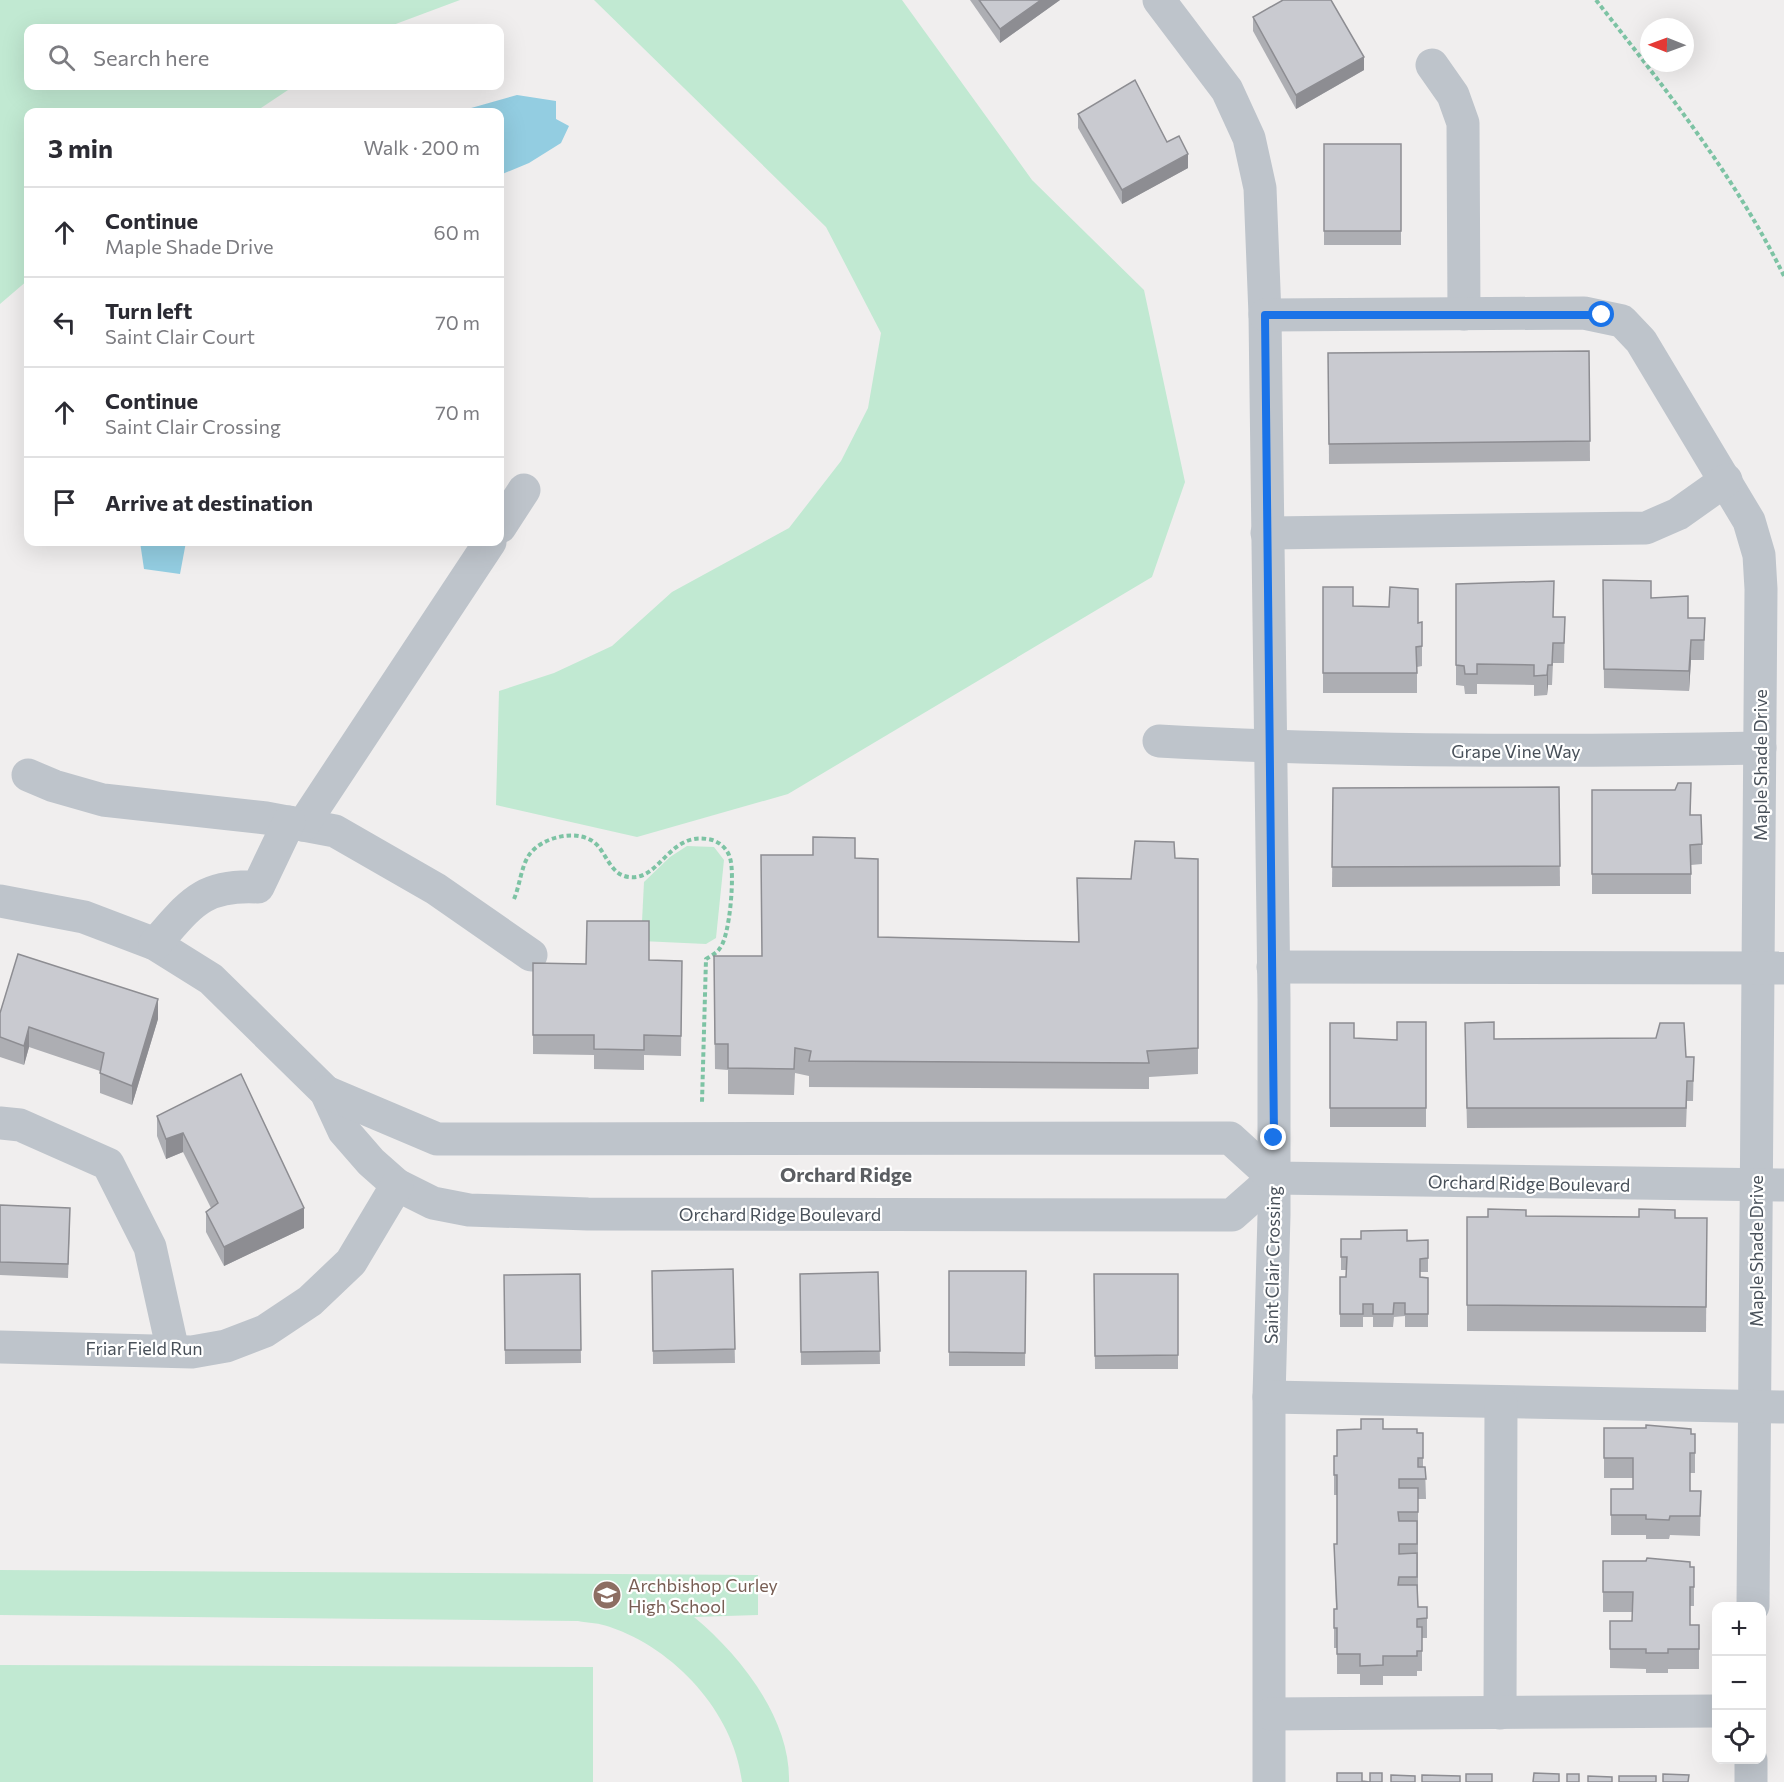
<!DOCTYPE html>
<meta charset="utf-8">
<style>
:root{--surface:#fff;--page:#f2f2f3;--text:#2b2b33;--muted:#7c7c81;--line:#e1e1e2}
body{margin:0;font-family:Commissioner,sans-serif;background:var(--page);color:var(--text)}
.controls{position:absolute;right:18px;bottom:18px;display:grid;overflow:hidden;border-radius:12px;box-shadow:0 6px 24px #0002}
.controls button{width:54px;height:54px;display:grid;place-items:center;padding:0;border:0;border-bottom:2px solid var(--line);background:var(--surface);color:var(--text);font:30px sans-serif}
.compass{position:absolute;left:1640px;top:18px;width:54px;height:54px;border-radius:50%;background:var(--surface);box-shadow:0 6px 24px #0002;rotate:271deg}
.stop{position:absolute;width:18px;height:18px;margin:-14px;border:4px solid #1a73e8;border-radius:50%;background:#fff}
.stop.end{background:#1a73e8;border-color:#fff;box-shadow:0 2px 6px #0008}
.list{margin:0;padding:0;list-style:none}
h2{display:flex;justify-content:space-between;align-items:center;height:78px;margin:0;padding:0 24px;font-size:26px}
h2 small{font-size:20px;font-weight:400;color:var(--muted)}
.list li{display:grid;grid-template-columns:39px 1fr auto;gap:18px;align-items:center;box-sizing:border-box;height:90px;padding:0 24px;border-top:2px solid var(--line)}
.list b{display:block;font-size:22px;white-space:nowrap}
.list p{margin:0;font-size:20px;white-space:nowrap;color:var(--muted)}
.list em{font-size:20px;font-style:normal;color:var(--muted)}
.icon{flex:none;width:33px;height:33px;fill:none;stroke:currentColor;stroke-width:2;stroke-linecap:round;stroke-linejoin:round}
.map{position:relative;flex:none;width:1784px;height:1782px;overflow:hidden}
.search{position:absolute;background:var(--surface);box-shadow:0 6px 24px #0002;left:24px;top:24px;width:480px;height:66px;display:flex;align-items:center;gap:15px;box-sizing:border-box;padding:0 21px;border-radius:12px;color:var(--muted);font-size:22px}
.panel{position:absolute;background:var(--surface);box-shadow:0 6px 24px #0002;left:24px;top:108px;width:480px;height:438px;border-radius:12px}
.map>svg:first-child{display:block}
.green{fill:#c1e9d2}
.water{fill:#93cde1}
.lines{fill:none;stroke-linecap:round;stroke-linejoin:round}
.path{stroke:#7dc3a4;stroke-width:4;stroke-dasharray:4.5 3;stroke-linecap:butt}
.minor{stroke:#bec4cb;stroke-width:33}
.wall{fill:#adaeb3}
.shaded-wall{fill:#8d8d92}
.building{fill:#c9cad0;stroke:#8d8d92;stroke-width:1.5}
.route{stroke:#1a73e8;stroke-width:8}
.labels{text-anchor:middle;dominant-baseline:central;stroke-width:4.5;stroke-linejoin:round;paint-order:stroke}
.street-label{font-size:18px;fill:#485059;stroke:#fff}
.education-label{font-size:18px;fill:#785e54;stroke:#fff;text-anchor:start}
.neighbourhood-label{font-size:20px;font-weight:bold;fill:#5b5e62;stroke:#fff}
</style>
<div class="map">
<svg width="1784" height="1782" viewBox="0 0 1784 1782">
<rect width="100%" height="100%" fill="#f0eeee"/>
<g class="green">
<polygon points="0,0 460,0 385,28 28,28 28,86 294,86 255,112 28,112 28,280 0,304"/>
<polygon points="594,0 902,0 1032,180 1144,290 1185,482 1152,577 788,794 637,837 496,805 499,691 554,673 612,646 672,592 789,528 841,461 868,408 881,333 826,227"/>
<polygon points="687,846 714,847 724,860 716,938 706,944 641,941 644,882 670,857"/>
<path d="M0 1570 758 1575V1615L694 1617C740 1655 791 1719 789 1782H742C734 1713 675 1649 610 1627 600 1623 588 1623 578 1621L0 1615Z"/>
<polygon points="0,1665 593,1667 593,1782 0,1782"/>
</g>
<g class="water">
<polygon points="517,95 556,101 556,119 569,126 561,143 529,163 500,175 500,112 457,112"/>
<polygon points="140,542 186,542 180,574 144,569"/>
</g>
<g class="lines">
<g class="path">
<path d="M1596 0C1664 87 1735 176 1784 276"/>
<path d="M514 899C520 885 521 867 529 855 542 836 582 827 598 846 608 858 612 875 629 877 660 881 668 833 707 839 717 840 727 847 730 858 735 873 730 936 720 948 717 953 711 956 706 959L702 1102"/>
</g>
<g class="minor">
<polyline points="1159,0 1227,90 1249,138 1260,188 1265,315 1274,999 1274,1215 1269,1397 1269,1782"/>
<polyline points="1432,65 1453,95 1463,123 1464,314"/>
<polyline points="1265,315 1584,313 1622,321 1641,341 1749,521 1759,555 1761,589 1753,1606"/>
<polyline points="500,527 524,490"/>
<polyline points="1267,533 1646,528 1678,514 1726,480"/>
<path d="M1159 741C1359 752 1559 752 1760 748"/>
<polyline points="28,775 54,786 103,800 266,818 335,831 436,889 531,955"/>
<polyline points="303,825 490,542"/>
<polyline points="0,901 84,917 155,944 211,979 326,1092 344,1131 371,1162 397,1185 433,1203 469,1210 588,1214 1232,1215 1274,1178"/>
<path d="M155 944C190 905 201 884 258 887L289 822"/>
<polyline points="1273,967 1784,968"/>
<polyline points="326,1092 437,1139 1230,1138 1274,1178 1784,1185"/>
<polyline points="0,1123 20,1125 108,1164 150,1247 173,1351"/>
<polyline points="0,1347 192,1352 226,1346 265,1331 310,1301 351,1262 397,1185"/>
<polyline points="1269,1397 1784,1407"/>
<polyline points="1500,1713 1501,1403"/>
<polyline points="1270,1714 1716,1711"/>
<polyline points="1751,1782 1751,1760"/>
</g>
</g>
<g class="wall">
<polygon points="970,0 1060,0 1000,43"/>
<polygon points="1253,17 1364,70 1296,109 1253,31"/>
<polygon points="1078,114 1188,168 1122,204 1078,128"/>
<rect x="1324" y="144" width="77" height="101"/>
<polygon points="1589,351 1590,461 1329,464 1328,353"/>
<polygon points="1603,580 1651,598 1688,618 1705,618 1704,660 1691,660 1689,691 1604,688"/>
<polygon points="1456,584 1554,617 1565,617 1564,663 1553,663 1552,685 1548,685 1547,695 1534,696 1534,685 1477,684 1477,694 1465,694 1464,686 1456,685"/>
<polygon points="1323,587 1353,606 1418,623 1422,622 1422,666 1417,667 1417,693 1323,693"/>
<polygon points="1559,787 1560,886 1332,887 1333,788"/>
<polygon points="1592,790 1691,815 1702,844 1702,864 1691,865 1691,894 1592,894"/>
<polygon points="855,858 878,937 1078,942 1077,878 1131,879 1175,858 1198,859 1198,1074 1149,1077 1149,1089 809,1087 809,1076 795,1073 794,1095 728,1094 728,1070 715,1069 714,956 762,956"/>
<polygon points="649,960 682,961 681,1056 644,1055 644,1070 594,1069 594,1055 533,1054 533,963 586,964"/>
<polygon points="0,1013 158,1019 132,1105 100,1093 100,1071 29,1047 24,1065 0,1057"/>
<polygon points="1426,1022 1426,1127 1330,1127 1330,1023 1354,1038 1397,1040"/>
<polygon points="1494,1039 1694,1057 1693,1101 1687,1101 1686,1127 1467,1128 1465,1042"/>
<polygon points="241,1074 304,1228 224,1266 206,1232 206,1212 211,1208 183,1152 166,1159 157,1136 157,1116"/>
<polygon points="0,1205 70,1221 68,1278 0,1275"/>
<polygon points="1526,1216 1707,1218 1706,1332 1467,1331 1467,1217"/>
<polygon points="1341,1239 1428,1240 1428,1272 1420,1272 1420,1277 1428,1278 1428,1327 1405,1327 1405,1316 1394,1317 1393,1327 1373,1327 1373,1317 1363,1317 1363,1327 1340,1327 1340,1277 1346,1277 1346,1270 1341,1270"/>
<polygon points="733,1269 735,1363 653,1364 652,1271"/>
<polygon points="949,1271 1026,1271 1025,1366 949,1366"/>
<polygon points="878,1272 880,1364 801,1365 800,1274"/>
<polygon points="580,1274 581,1363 505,1364 504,1275"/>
<polygon points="1094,1274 1178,1274 1178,1369 1095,1369"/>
<polygon points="1604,1428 1695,1434 1695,1473 1690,1473 1690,1491 1701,1491 1700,1536 1670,1535 1669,1539 1646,1539 1646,1535 1611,1535 1611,1489 1633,1489 1633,1478 1604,1478"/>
<polygon points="1383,1429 1423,1433 1423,1467 1425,1467 1426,1499 1418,1499 1418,1607 1427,1607 1427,1638 1422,1638 1422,1671 1417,1671 1417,1676 1383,1676 1383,1685 1360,1685 1360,1674 1337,1674 1337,1648 1334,1648 1334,1609 1336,1609 1334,1544 1337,1544 1337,1495 1334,1495 1334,1456 1337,1456"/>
<polygon points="1603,1561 1694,1567 1694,1606 1690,1606 1690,1625 1699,1625 1699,1669 1668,1669 1668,1673 1646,1673 1646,1669 1610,1668 1610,1621 1632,1621 1633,1612 1603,1612"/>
</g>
<g class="shaded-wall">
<polygon points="1041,0 1060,0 1000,43 1000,29"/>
<polygon points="1364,57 1364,70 1296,109 1296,95"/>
<polygon points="1188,154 1188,168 1122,204 1122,190"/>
<polygon points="1691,640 1691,660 1689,691 1689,671"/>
<polygon points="1548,665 1548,685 1547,695 1547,675"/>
<polygon points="158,999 158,1019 132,1105 132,1086"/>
<polygon points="29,1027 29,1047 24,1065 24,1046"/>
<polygon points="183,1133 183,1152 166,1159 166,1139"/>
<polygon points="304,1208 304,1228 224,1266 224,1247"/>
</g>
<g class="building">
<polygon points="979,0 1041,0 1000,29"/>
<polygon points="1283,0 1331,0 1364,57 1296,95 1253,17"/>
<polygon points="1135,80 1167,142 1179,136 1188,154 1122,190 1078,114"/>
<rect x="1324" y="144" width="77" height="87"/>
<polygon points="1589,351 1590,441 1329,444 1328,353"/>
<polygon points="1603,580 1651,581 1651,598 1688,596 1688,618 1705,618 1704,640 1691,640 1689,671 1604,669"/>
<polygon points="1554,581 1553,617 1565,617 1564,643 1553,643 1552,665 1548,665 1547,675 1534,676 1534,665 1477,664 1477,674 1465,674 1464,666 1456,665 1456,584"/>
<polygon points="1323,587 1353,587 1353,606 1389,607 1390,587 1418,589 1418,623 1422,622 1422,646 1416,647 1417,673 1323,673"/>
<polygon points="1678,783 1691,783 1690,815 1701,815 1702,844 1690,845 1691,874 1592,874 1592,790 1675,790"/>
<polygon points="1559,787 1560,866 1332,867 1333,788"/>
<polygon points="813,837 855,838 855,858 878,859 878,937 1079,942 1077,878 1131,879 1135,841 1174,842 1175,858 1198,859 1198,1048 1147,1051 1149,1063 809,1061 811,1051 795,1048 794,1069 728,1068 728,1044 715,1044 714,956 762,956 761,855 813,855"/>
<polygon points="587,921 649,921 649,960 682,961 681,1036 644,1035 644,1050 594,1049 594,1035 533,1035 533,963 586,964"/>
<polygon points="18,954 158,999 132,1086 100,1073 104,1053 29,1027 24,1046 0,1037 0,1013"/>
<polygon points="1397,1022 1426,1022 1426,1108 1330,1108 1330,1023 1354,1023 1354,1038 1397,1040"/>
<polygon points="1494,1022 1494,1039 1656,1038 1660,1023 1684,1023 1686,1057 1694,1057 1693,1081 1687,1081 1686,1108 1467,1108 1465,1023"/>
<polygon points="241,1074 304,1208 224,1247 206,1212 218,1203 183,1133 166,1139 157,1116"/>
<polygon points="0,1205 70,1208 68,1264 0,1262"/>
<polygon points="1488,1209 1526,1210 1526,1216 1639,1217 1639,1209 1675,1210 1675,1218 1707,1218 1706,1307 1467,1305 1467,1217 1488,1217"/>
<polygon points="1407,1230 1407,1241 1428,1240 1428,1258 1420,1259 1420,1277 1428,1278 1428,1314 1405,1314 1405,1303 1394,1303 1393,1314 1373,1314 1373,1304 1363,1304 1363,1314 1340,1314 1340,1277 1346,1277 1347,1257 1341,1257 1341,1239 1361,1239 1361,1231"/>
<polygon points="733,1269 735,1349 653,1351 652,1271"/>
<polygon points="949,1271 1026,1271 1025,1353 949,1352"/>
<polygon points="878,1272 880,1351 801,1352 800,1274"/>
<polygon points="580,1274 581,1350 505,1350 504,1275"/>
<polygon points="1094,1274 1178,1274 1178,1355 1095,1356"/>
<polygon points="1361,1419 1383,1419 1383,1429 1417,1429 1417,1433 1423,1433 1423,1458 1418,1458 1418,1467 1425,1467 1426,1479 1399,1479 1399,1488 1418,1488 1418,1512 1398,1512 1399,1521 1417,1521 1417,1544 1399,1544 1399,1554 1417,1553 1417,1577 1399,1577 1398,1585 1417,1585 1418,1607 1427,1607 1427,1618 1417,1619 1417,1627 1422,1627 1422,1651 1417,1651 1417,1656 1383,1656 1383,1665 1360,1666 1360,1654 1337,1654 1337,1628 1334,1628 1334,1609 1337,1609 1334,1544 1337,1544 1337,1475 1334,1475 1334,1456 1337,1456 1337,1430 1361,1429"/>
<polygon points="1646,1425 1691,1429 1691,1434 1695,1434 1695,1453 1690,1453 1690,1491 1701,1491 1700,1516 1670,1516 1669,1520 1646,1519 1646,1515 1611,1515 1611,1489 1633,1489 1633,1458 1604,1458 1604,1428 1646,1428"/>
<polygon points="1647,1558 1690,1562 1690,1567 1694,1567 1694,1587 1690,1587 1690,1625 1699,1625 1699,1649 1668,1649 1668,1653 1646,1653 1646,1649 1610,1649 1610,1621 1632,1621 1633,1592 1603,1592 1603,1561 1646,1561"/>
<polygon points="1337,1773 1362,1773 1362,1781 1370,1782 1370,1773 1382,1773 1382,1782 1337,1782"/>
<polygon points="1534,1773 1559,1774 1559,1782 1533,1782"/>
<rect x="1466" y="1774" width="26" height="8"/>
<rect x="1567" y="1774" width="12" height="8"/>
<polygon points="1663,1774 1689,1775 1688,1782 1663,1782"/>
<polygon points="1391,1775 1415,1776 1415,1782 1391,1782"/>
<polygon points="1422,1775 1460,1776 1460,1782 1422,1782"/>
<polygon points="1588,1776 1612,1777 1612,1782 1588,1782"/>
<rect x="1619" y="1776" width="37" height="6"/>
</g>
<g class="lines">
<polyline class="route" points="1274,1138 1265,315 1602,315"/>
</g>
<defs>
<g id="school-disc" transform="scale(1.5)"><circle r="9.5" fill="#8d6e63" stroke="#fff"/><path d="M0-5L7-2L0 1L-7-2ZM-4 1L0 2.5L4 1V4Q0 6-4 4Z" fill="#fff"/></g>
</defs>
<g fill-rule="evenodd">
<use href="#school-disc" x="607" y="1595"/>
</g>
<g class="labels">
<g class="street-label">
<text x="1516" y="751">Grape Vine Way</text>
<text transform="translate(1760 765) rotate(-90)">Maple Shade Drive</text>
<text transform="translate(1529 1183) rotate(1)">Orchard Ridge Boulevard</text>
<text x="780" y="1214">Orchard Ridge Boulevard</text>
<text transform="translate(1756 1251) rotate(-90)">Maple Shade Drive</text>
<text transform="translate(1272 1265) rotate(-89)">Saint Clair Crossing</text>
<text x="144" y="1348">Friar Field Run</text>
</g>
<g class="education-label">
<text x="628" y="1585">Archbishop Curley<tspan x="628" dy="21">High School</tspan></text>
</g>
<g class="neighbourhood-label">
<text x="846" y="1174">Orchard Ridge</text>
</g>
</g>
</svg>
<div class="controls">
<button>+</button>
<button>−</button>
<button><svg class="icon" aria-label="locate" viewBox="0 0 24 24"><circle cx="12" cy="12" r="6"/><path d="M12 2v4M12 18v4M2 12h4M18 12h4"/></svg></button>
</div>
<svg class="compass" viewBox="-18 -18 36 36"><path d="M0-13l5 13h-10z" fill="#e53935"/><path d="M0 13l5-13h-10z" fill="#7c7c81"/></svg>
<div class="stop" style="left:1602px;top:315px"></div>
<div class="stop end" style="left:1274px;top:1138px"></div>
<div class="search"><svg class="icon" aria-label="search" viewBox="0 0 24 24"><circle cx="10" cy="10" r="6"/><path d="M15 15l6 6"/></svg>Search here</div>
<section class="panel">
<h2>3 min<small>Walk · 200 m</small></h2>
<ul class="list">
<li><svg class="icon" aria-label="ahead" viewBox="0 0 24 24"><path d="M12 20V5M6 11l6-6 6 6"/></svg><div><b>Continue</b><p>Maple Shade Drive</p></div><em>60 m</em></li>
<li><svg class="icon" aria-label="left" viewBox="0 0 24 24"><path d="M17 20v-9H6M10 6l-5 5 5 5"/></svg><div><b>Turn left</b><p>Saint Clair Court</p></div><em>70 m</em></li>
<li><svg class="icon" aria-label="ahead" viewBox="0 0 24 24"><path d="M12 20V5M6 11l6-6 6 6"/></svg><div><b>Continue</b><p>Saint Clair Crossing</p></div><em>70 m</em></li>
<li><svg class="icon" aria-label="arrive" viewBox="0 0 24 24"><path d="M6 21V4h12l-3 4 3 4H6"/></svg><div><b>Arrive at destination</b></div></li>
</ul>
</section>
</div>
